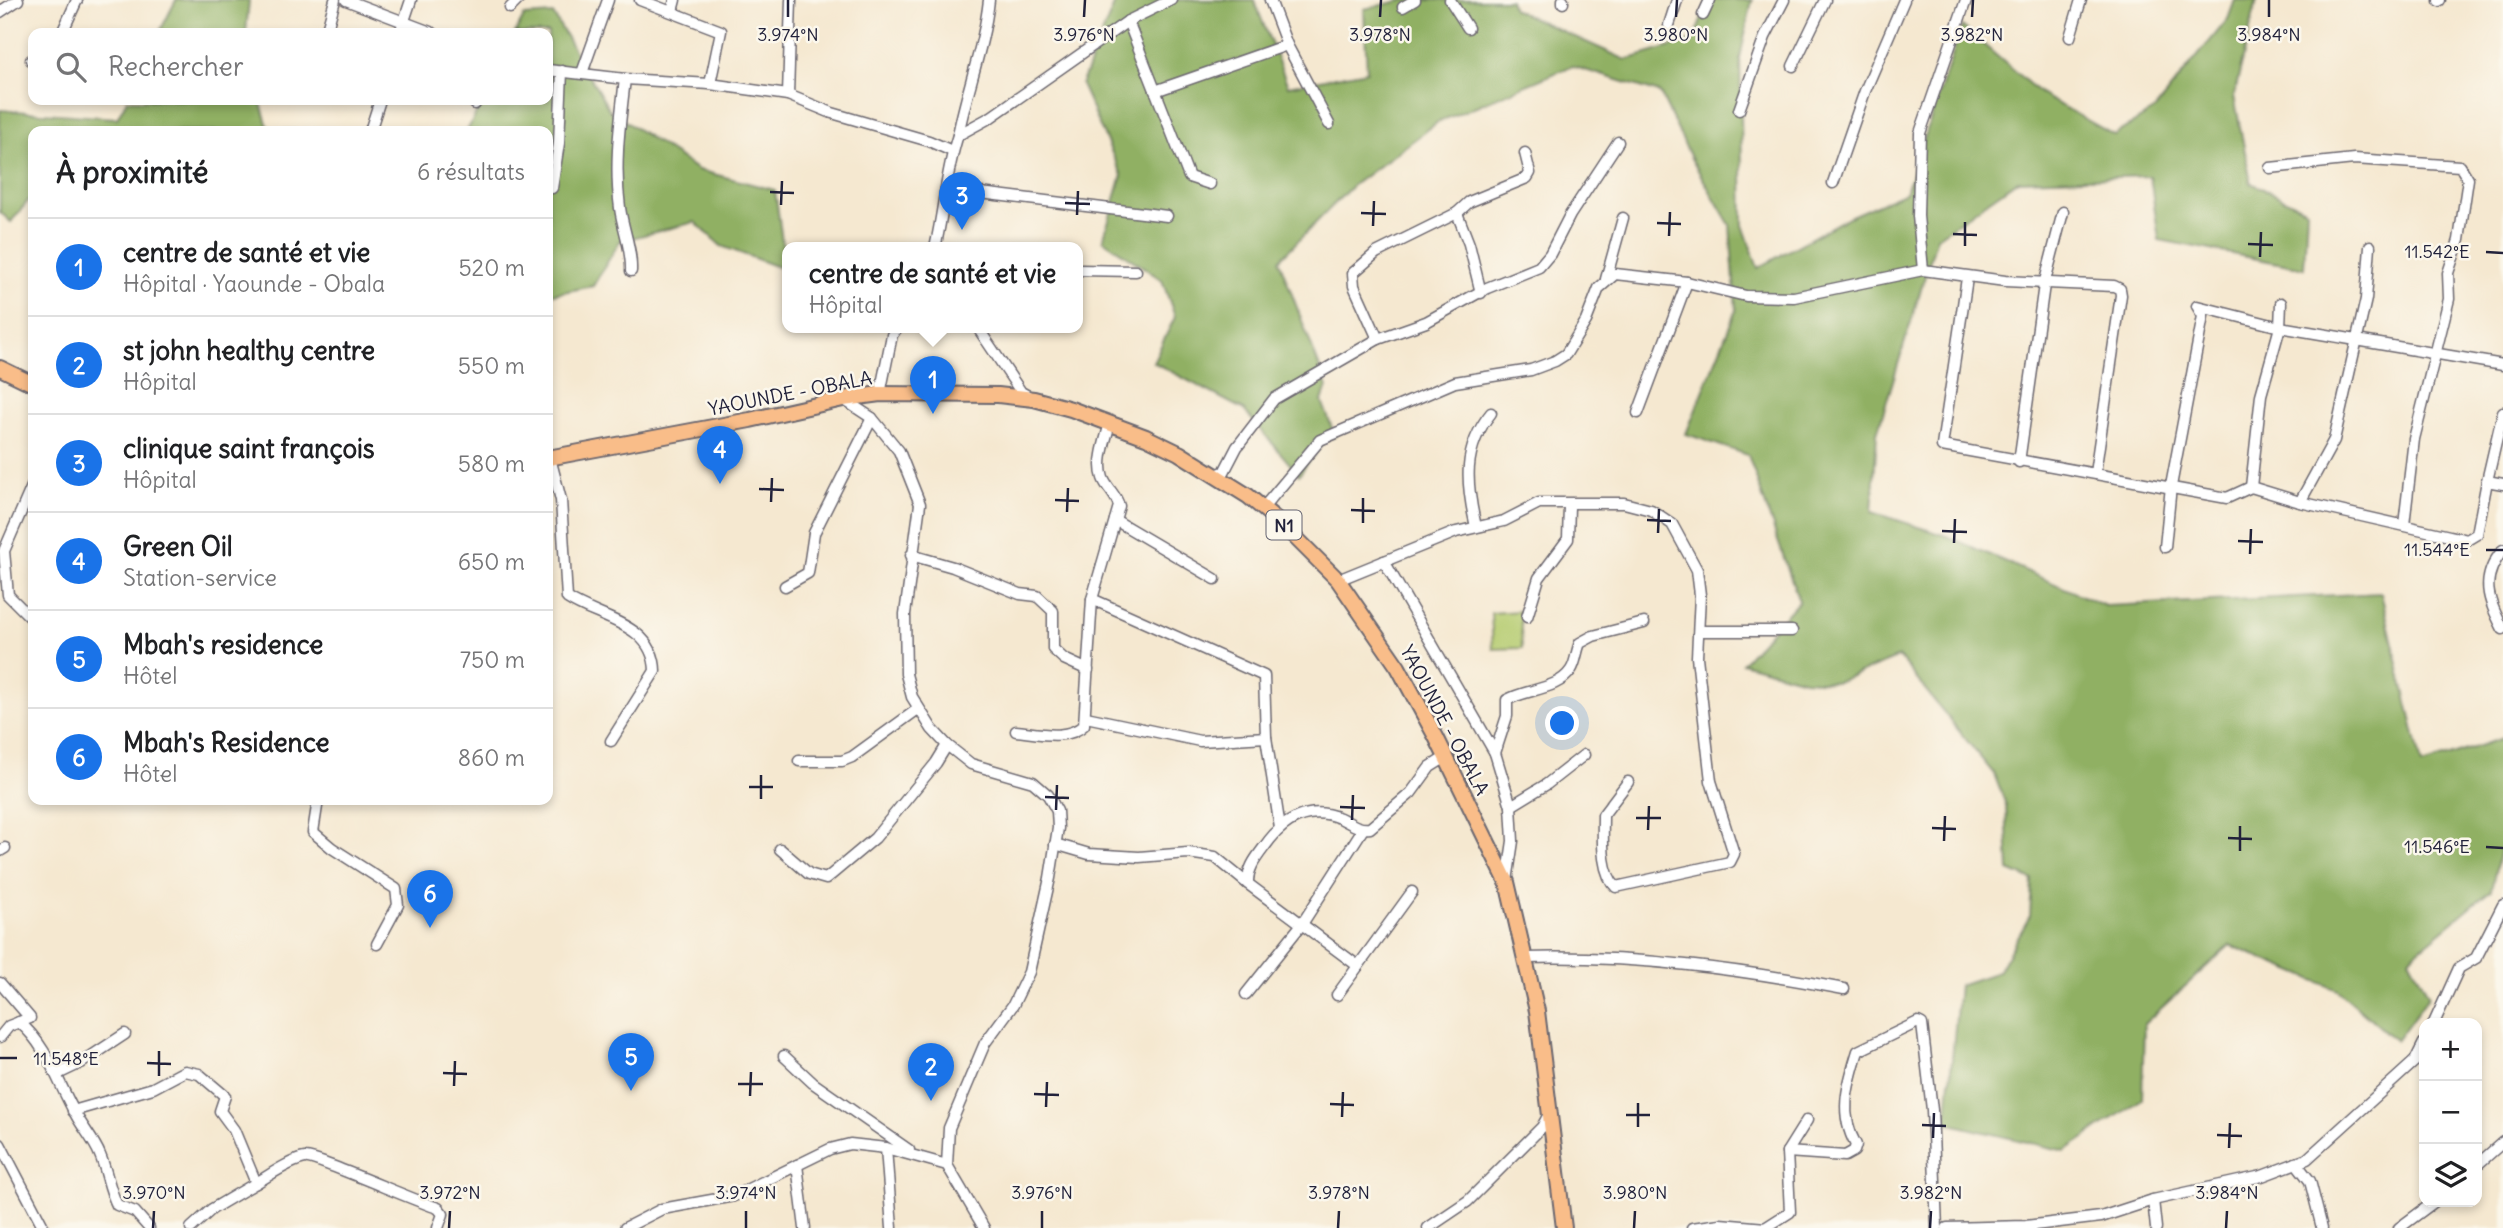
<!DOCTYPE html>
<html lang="fr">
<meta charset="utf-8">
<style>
:root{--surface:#fff;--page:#f6f6f6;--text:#202124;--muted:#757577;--line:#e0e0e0;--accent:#1a73e8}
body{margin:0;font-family:Delius,sans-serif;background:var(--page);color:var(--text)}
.controls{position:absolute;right:21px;bottom:21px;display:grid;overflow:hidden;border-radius:14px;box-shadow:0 4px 10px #0003}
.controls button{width:63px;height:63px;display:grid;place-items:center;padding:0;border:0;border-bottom:2px solid var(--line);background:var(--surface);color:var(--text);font:35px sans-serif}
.you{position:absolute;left:1563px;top:724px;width:24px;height:24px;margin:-18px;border:5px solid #fff;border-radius:50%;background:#1a73e8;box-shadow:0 0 0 10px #1a73e833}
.badge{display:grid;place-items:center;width:46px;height:46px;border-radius:50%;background:var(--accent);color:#fff;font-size:23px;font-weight:700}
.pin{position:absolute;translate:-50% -58px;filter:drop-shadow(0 2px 4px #0008)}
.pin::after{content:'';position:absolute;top:37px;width:24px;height:21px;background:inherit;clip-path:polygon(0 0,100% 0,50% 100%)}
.popup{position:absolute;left:782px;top:242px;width:301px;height:91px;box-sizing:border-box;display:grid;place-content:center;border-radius:14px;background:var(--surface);filter:drop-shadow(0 2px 5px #0005);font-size:23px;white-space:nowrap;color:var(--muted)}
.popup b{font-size:26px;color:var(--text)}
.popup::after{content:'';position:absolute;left:50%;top:100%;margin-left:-14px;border:14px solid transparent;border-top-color:var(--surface)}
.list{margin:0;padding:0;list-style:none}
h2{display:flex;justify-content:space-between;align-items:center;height:91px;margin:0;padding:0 28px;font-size:30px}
h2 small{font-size:23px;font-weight:400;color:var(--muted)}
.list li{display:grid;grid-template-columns:46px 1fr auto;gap:21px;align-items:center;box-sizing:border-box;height:98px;padding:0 28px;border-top:2px solid var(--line)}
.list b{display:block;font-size:26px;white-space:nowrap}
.list p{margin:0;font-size:23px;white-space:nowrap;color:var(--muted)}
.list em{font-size:23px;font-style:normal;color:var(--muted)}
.icon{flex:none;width:38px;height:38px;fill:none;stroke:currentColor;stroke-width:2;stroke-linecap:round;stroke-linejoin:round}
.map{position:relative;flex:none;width:2503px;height:1228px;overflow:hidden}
.search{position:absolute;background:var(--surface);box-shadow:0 4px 10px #0003;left:28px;top:28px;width:525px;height:77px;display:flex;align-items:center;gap:18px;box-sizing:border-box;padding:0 24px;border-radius:14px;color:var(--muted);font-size:26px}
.panel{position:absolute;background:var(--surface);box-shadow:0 4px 10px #0003;left:28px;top:126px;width:525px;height:679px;border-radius:14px}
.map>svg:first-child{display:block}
.green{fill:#b6cc71;stroke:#6c7756;stroke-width:2}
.forest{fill:#90b063;stroke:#59694f;stroke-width:2}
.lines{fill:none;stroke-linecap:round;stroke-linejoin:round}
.minor-casing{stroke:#6c676f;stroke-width:13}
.highway-casing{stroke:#6c676f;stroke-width:18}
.minor{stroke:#fff;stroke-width:10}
.highway{stroke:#f9bd89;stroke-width:14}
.ticks{fill:none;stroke:#22223b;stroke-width:2.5}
.labels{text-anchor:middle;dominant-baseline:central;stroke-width:5;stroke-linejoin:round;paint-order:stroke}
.shield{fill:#fbf7ec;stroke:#636270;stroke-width:2}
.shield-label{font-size:18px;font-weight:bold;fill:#22223b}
.street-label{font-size:19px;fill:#22223b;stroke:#fbf7ec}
.ticks-label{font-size:18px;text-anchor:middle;fill:#22223b;stroke:#fbf7ec;stroke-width:5;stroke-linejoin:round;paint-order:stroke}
</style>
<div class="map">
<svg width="2503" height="1228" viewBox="0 0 2503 1228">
<rect width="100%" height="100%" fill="#fbf7ec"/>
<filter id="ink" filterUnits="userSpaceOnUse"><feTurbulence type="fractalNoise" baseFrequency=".0143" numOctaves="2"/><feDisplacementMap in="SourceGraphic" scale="14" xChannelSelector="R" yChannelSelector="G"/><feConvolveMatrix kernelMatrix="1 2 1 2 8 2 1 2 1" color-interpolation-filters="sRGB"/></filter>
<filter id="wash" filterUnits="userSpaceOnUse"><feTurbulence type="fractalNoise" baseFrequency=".00686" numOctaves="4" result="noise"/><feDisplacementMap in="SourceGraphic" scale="28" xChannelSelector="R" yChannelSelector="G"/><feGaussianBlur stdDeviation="1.57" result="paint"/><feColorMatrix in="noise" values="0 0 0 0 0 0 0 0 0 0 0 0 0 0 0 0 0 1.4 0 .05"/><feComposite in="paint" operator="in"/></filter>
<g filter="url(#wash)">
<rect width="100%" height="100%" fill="#f5e8d0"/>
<polygon class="green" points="1520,611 1522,648 1493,649 1491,613"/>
<g class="forest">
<polygon points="176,0 249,0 246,33 159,33"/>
<polygon points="1116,0 1254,0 1288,86 1367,71 1364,9 1404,0 1510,0 1513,9 1626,60 1694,40 1708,0 1752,0 1740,58 1743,225 1758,268 1849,217 1906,192 1962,26 2042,95 2114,135 2154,110 2228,19 2235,0 2257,0 2234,96 2251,183 2307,210 2304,268 2159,240 2150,176 2018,180 1937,237 1877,433 1872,512 1947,536 2105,606 2381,593 2422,765 2503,738 2503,837 2491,890 2409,958 2429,996 2396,1041 2338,990 2230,945 2144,1024 2142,1099 2065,1151 1946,1123 1959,985 1998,972 2030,916 2032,880 2009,870 2006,805 1994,774 1899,657 1837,682 1804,680 1742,663 1799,601 1748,455 1686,434 1736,310 1730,225 1692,160 1660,93 1572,66 1438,122 1352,186 1279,260 1327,387 1322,401 1335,436 1324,441 1299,475 1244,410 1153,362 1175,317 1162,280 1103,240 1122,175 1081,85"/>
<polygon points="553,14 610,111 698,170 775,190 786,270 721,246 695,222 620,241 593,286 548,295 548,131 467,131 483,100 548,100 548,33 515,33 524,16"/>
<polygon points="127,100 260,100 269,130 388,131 33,131 33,195 11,222 0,212 0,110 117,118"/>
</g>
</g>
<g filter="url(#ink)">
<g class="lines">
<g class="minor-casing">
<g id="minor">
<polyline points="346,0 433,33"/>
<polyline points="640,0 721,31 710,84"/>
<polyline points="1270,0 1287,45 1329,124"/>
<polyline points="1450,0 1468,28"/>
<polyline points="2439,1 2440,0"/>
<polyline points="1563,3 1563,0"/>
<polyline points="1403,7 1415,0"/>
<polyline points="510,8 518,0"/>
<polyline points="672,11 675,0"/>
<polyline points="0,12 18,0"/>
<polyline points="1703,15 1710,0"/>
<polyline points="1128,21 1189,177 1210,184"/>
<polyline points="1669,25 1677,0"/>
<polyline points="62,33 77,0"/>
<polyline points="326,33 335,0"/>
<polyline points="400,33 411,0"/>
<polyline points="2070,37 2081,0"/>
<polyline points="31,60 33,59"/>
<polyline points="1793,66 1825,0"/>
<polyline points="548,70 625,79 710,84 788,95 832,113 929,141 952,151"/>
<polyline points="582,73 608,0"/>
<path d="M625 79C620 123 614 164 620 208 623 230 632 249 631 271"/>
<polyline points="1155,91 1287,45"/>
<polyline points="788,95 791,0"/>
<polyline points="475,104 477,100"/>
<polyline points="1739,110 1765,37 1784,0"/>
<polyline points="370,131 380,100"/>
<path d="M958 135C967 89 984 46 989 0"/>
<polyline points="2270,168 2354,159 2460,166 2468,179 2459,240 2448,273 2449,299 2414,439 2404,525"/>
<polyline points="1833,183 1865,91 1904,0"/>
<polyline points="552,188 559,143 562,71"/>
<polyline points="948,189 1167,216"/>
<polyline points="1457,213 1469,244 1481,293"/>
<path d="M935 248C944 211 946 170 958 135L991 117 1128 21 1171 0"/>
<polyline points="1078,270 1136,271"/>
<polyline points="1923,270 1918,216 1920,133 1966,0"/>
<polyline points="1967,278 1942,446 2227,498 2251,487 2300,502 2467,540 2477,534 2487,481 2503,484"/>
<polyline points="1606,279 1623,218"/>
<polyline points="978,328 1021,392 1030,397"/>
<polyline points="1378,339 1426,322 1487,288 1539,267 1550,254 1570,215 1618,142"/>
<polyline points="880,394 892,335 897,328"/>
<polyline points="843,399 872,418 899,451 920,504 905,614 906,674 912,697 932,729 947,745 971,764 1033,782 1048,795 1057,811 1058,828 1050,878 1029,972 1013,1005 985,1043 949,1128 947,1165 984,1228"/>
<polyline points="1638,413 1687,282"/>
<path d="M550 458 561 500 567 598C598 619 654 623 655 671L611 741"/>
<polyline points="2019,462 2044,285 2063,212"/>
<polyline points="1215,475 1224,472 1237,447 1274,399 1378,339 1354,286 1353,273 1376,253 1457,213 1469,202 1527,178 1530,173 1525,153"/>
<polyline points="2487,481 2503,412"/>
<polyline points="2251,487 2261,395 2280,327 2281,303"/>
<polyline points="2300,502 2334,440 2366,299 2370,246"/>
<polyline points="1263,508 1320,440 1455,382 1531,370 1555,361 1566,354 1586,321 1599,288 1615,274 1687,282 1746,296 1794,297 1923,270 2005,281 2114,286 2120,289 2121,295 2095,473"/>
<polyline points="1115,520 1215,579"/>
<path d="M1476 527C1466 484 1462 449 1491 413"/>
<polyline points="2165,547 2171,486 2203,316 2197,306 2280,327 2503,365"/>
<path d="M2503 550C2479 579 2488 599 2503 629"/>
<polyline points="911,555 953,567 1020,594 1037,596 1053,611 1053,649 1064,659 1088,670"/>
<polyline points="1384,561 1495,753 1511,806 1513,841 1507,881"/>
<path d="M1338 580 1456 532 1504 521 1539 503H1624L1651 510 1672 524 1697 570 1700 595 1697 657 1711 781 1734 854 1730 862 1616 887C1600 872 1603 837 1603 815L1628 782"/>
<polyline points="785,586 808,573 814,533 872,418"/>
<polyline points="1092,599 1264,676 1266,737 1280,828"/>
<polyline points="1527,617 1539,578 1568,539 1569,506"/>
<polyline points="32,619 8,595 4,551 33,484"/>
<polyline points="1700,631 1792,631"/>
<polyline points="1086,717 1200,741 1266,737"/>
<path d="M1016 731C1038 733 1067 741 1084 725L1092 599 1119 506C1116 494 1107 489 1103 478 1097 462 1106 439 1110 423"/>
<path d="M1495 753 1507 716V700C1526 689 1558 690 1571 670 1576 663 1576 652 1580 643L1593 636 1644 623"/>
<polyline points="799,761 842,761 852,757 918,709"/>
<polyline points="318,800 313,832 332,848 396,889 398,905 377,944"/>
<polyline points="1511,806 1547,784 1584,755"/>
<polyline points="1055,844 1089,854 1139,857 1188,853 1215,857 1248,884"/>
<polyline points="780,849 809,874 826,879 875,838 936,763 947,745"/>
<polyline points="0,851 5,848"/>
<path d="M1526 958C1633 955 1739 969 1844 989"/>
<path d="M1358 966 1248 884C1247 869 1256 858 1265 846 1283 820 1308 805 1340 818 1350 823 1359 830 1370 828L1411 793 1430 767 1446 757"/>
<polyline points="0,983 30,1018 9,1026 0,1037"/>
<polyline points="1246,994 1302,924 1363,829"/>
<polyline points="1337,995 1412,892"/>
<path d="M19 1022C47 1045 58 1083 75 1113 82 1127 94 1140 100 1155 107 1171 109 1189 117 1205L135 1212 149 1228"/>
<polyline points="2434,1023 2459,968 2476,958 2503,905"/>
<polyline points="784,1056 813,1083 909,1150"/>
<polyline points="58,1074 81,1063 125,1034"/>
<polyline points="73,1111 153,1088 185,1071 199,1074 225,1096 220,1111 234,1130 256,1183 212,1209 191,1228"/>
<polyline points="0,1144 44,1228"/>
<polyline points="886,1148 892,1228"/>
<path d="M1787 1152 1845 1156 1854 1151 1856 1145C1838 1113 1848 1084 1858 1051L1918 1022 1922 1024 1932 1110 1937 1228"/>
<polyline points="2296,1163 2310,1181 2322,1228"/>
<polyline points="797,1165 805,1228"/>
<polyline points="2477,1165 2503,1142"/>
<path d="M256 1183C270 1175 289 1161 305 1158 314 1156 417 1202 438 1208L443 1214 438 1228"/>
<polyline points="2153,1200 2156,1228"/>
<polyline points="625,1228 662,1209 734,1196 830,1149 850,1144 886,1148 947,1165"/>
<polyline points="1428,1228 1468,1201 1542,1127 1549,1114"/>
<polyline points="1692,1228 1720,1224 1766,1228"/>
<polyline points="1765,1228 1790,1212 1787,1152 1807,1120"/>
<polyline points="1947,1228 2026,1226 2101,1217 2153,1200 2262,1176 2307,1159 2415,1061 2424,1043"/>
<polyline points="2399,1228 2434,1202"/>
</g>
</g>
<g class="highway-casing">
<g id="highway">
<polyline points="0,368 33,384"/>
<polyline points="548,458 750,420 843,399 880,394 998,395 1034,399 1071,409 1146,437 1179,453 1248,496 1282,524 1338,580 1398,667 1436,737 1507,882 1537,1011 1564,1228"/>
</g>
</g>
<use href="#minor" class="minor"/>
<use href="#highway" class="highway"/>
</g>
</g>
<path class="ticks" d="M788 17V0M1084 17 1085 0M1380 17 1381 0M1676 17 1677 0M1972 17 1973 0M2269 17V0M770 192 794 193M1065 203 1090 204M781 205 782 181M1361 213 1386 214M1077 215 1078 191M1657 223 1681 224M1373 226 1374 201M1953 234 1977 235M1669 236 1670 212M2248 244 2273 245M1965 246V222M2486 252 2503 253M2260 257 2261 232M759 489 784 490M1055 500 1079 501M771 502 772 478M1351 510 1375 511M1067 512 1068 488M1647 520 1671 521M1363 523V498M1942 531 1967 532M1658 533 1659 509M2238 541 2263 542M1954 543 1955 519M2486 550H2503M2250 554 2251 529M749 787H773M1045 797 1069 798M761 799V775M1340 807 1365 808M1056 810 1057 785M1636 818H1661M1352 820 1353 795M1932 828 1956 829M1648 830 1649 806M2228 838 2252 839M1944 841 1945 816M2486 847 2503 848M2240 851V826M0 1058H17M147 1063 171 1064M443 1073 467 1074M159 1076V1051M738 1084H763M454 1086 455 1061M1034 1094 1059 1095M750 1096 751 1072M1330 1104 1354 1105M1046 1107 1047 1082M1626 1115H1650M1342 1117 1343 1092M1922 1125 1946 1126M1638 1127V1103M2217 1135 2242 1136M1933 1138 1934 1113M2229 1148 2230 1123M153 1228 154 1211M449 1228 450 1211M746 1228V1211M1042 1228V1211M1338 1228 1339 1211M1634 1228 1635 1211M1930 1228 1931 1211M2226 1228 2227 1211"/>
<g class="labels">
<rect class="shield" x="1266.5" y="510.5" width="35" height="29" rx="5"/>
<g class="shield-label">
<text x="1284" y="525">N1</text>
</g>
<g class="street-label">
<text transform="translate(790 393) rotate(-11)">YAOUNDE - OBALA</text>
<text transform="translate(1445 720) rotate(62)">YAOUNDE - OBALA</text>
</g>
</g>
<g class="ticks-label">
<text x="788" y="41">3.974°N</text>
<text x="1084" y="41">3.976°N</text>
<text x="1380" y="41">3.978°N</text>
<text x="1676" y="41">3.980°N</text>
<text x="1972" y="41">3.982°N</text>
<text x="2269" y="41">3.984°N</text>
<text x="2437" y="258">11.542°E</text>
<text x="2437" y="556">11.544°E</text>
<text x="2437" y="853">11.546°E</text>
<text x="66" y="1065">11.548°E</text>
<text x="154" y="1199">3.970°N</text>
<text x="450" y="1199">3.972°N</text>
<text x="746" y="1199">3.974°N</text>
<text x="1042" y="1199">3.976°N</text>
<text x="1339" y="1199">3.978°N</text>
<text x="1635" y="1199">3.980°N</text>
<text x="1931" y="1199">3.982°N</text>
<text x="2227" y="1199">3.984°N</text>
</g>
</svg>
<div class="controls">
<button>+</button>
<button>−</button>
<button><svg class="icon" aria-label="layers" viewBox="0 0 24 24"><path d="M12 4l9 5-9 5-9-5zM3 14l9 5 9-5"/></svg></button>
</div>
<div class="you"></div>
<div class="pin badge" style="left:933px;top:414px">1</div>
<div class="popup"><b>centre de santé et vie</b>Hôpital</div>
<div class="pin badge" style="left:931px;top:1101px">2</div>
<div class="pin badge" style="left:962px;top:230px">3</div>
<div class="pin badge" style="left:720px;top:484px">4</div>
<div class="pin badge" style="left:631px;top:1091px">5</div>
<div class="pin badge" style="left:430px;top:928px">6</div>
<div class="search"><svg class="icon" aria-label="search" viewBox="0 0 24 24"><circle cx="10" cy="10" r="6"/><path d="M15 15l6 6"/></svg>Rechercher</div>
<section class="panel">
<h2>À proximité<small>6 résultats</small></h2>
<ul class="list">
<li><span class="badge">1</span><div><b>centre de santé et vie</b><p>Hôpital · Yaounde - Obala</p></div><em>520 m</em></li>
<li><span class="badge">2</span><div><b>st john healthy centre</b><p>Hôpital</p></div><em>550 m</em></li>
<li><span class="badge">3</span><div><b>clinique saint françois</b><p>Hôpital</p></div><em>580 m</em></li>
<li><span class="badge">4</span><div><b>Green Oil</b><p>Station-service</p></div><em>650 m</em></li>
<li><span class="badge">5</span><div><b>Mbah's residence</b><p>Hôtel</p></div><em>750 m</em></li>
<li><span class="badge">6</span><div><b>Mbah's Residence</b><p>Hôtel</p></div><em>860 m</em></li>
</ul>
</section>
</div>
